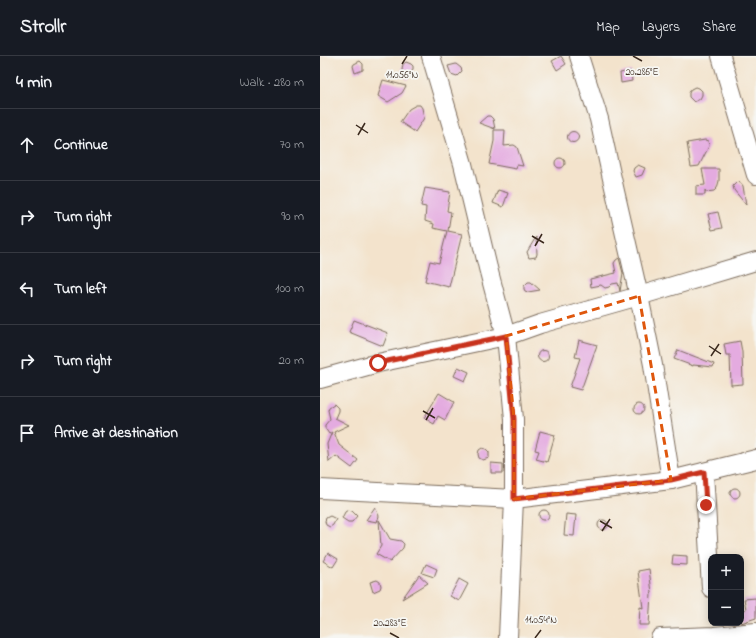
<!DOCTYPE html>
<meta charset="utf-8">
<style>
:root{--surface:#171b24;--page:#242831;--text:#f1f3f6;--muted:#9ea1a6;--line:#363941}
body{margin:0;font-family:"Indie Flower",sans-serif;background:var(--page);color:var(--text)}
.controls{position:absolute;right:12px;bottom:12px;display:grid;overflow:hidden;border-radius:8px;box-shadow:0 2px 10px #0003}
.controls button{width:36px;height:36px;display:grid;place-items:center;padding:0;border:0;border-bottom:1px solid var(--line);background:var(--surface);color:var(--text);font:20px sans-serif}
.stop{position:absolute;width:12px;height:12px;margin:-9px;border:3px solid #c8321e;border-radius:50%;background:#fff}
.stop.end{background:#c8321e;border-color:#fff;box-shadow:0 1px 4px #0008}
.list{margin:0;padding:0;list-style:none}
h2{display:flex;justify-content:space-between;align-items:center;height:52px;margin:0;padding:0 16px;font-size:17px}
h2 small{font-size:13px;font-weight:400;color:var(--muted)}
.list li{display:grid;grid-template-columns:26px 1fr auto;gap:12px;align-items:center;box-sizing:border-box;height:72px;padding:0 16px;border-top:1px solid var(--line)}
.list b{display:block;font-size:15px;white-space:nowrap}
.list em{font-size:13px;font-style:normal;color:var(--muted)}
.icon{flex:none;width:22px;height:22px;fill:none;stroke:currentColor;stroke-width:2;stroke-linecap:round;stroke-linejoin:round}
.map{position:relative;flex:none;width:436px;height:582px;overflow:hidden}
header{display:flex;align-items:center;gap:24px;box-sizing:border-box;height:56px;padding:0 20px;background:var(--surface);border-bottom:1px solid var(--line)}
header strong{font-size:19px}
nav{display:flex;gap:22px;margin-inline-start:auto;font-size:14px}
main{display:flex}
aside{flex:1;background:var(--surface)}
.map>svg:first-child{display:block}
.building{fill:#e4abe0}
.lines{fill:none;stroke-linecap:round;stroke-linejoin:round}
.minor-casing{stroke:#7b6b5b;stroke-width:20}
.minor{stroke:#fff;stroke-width:18}
.route{stroke:#c8321e;stroke-width:5}
.marked{fill:none;stroke:#df570d;stroke-width:3;stroke-dasharray:8 5;stroke-linejoin:round}
.ticks{fill:none;stroke:#3b2a1e;stroke-width:1.5}
.ticks-label{font-size:10px;text-anchor:middle;fill:#3b2a1e;stroke:#f6f6f2;stroke-width:3.5;stroke-linejoin:round;paint-order:stroke}
</style>
<header>
<strong>Strollr</strong>
<nav><a>Map</a><a>Layers</a><a>Share</a></nav>
</header>
<main>
<aside>
<h2>4 min<small>Walk · 280 m</small></h2>
<ul class="list">
<li><svg class="icon" aria-label="ahead" viewBox="0 0 24 24"><path d="M12 20V5M6 11l6-6 6 6"/></svg><div><b>Continue</b></div><em>70 m</em></li>
<li><svg class="icon" aria-label="right" viewBox="0 0 24 24"><path d="M7 20v-9h11M14 6l5 5-5 5"/></svg><div><b>Turn right</b></div><em>90 m</em></li>
<li><svg class="icon" aria-label="left" viewBox="0 0 24 24"><path d="M17 20v-9H6M10 6l-5 5 5 5"/></svg><div><b>Turn left</b></div><em>100 m</em></li>
<li><svg class="icon" aria-label="right" viewBox="0 0 24 24"><path d="M7 20v-9h11M14 6l5 5-5 5"/></svg><div><b>Turn right</b></div><em>20 m</em></li>
<li><svg class="icon" aria-label="arrive" viewBox="0 0 24 24"><path d="M6 21V4h12l-3 4 3 4H6"/></svg><div><b>Arrive at destination</b></div></li>
</ul>
</aside>
<div class="map">
<svg width="436" height="582" viewBox="0 0 436 582">
<rect width="100%" height="100%" fill="#f6f6f2"/>
<filter id="ink" filterUnits="userSpaceOnUse"><feTurbulence type="fractalNoise" baseFrequency=".025" numOctaves="2"/><feDisplacementMap in="SourceGraphic" scale="8" xChannelSelector="R" yChannelSelector="G"/><feConvolveMatrix kernelMatrix="1 2 1 2 8 2 1 2 1" color-interpolation-filters="sRGB"/></filter>
<filter id="wash" filterUnits="userSpaceOnUse"><feTurbulence type="fractalNoise" baseFrequency=".012" numOctaves="4" result="noise"/><feDisplacementMap in="SourceGraphic" scale="16" xChannelSelector="R" yChannelSelector="G"/><feGaussianBlur stdDeviation="0.9" result="paint"/><feColorMatrix in="noise" values="0 0 0 0 0 0 0 0 0 0 0 0 0 0 0 0 0 1.4 0 .05"/><feComposite in="paint" operator="in"/></filter>
<g filter="url(#wash)">
<rect width="100%" height="100%" fill="#f3e3cc"/>
<g id="blocks">
<g class="building">
<polygon points="241,0 246,8 237,14 232,5"/>
<polygon points="40,5 43,8 43,14 35,17 33,10 34,8"/>
<polygon points="86,6 91,8 93,10 93,13 87,24 82,14 83,8"/>
<polygon points="136,8 141,12 142,15 137,20 131,18 128,10"/>
<polygon points="311,15 312,25 301,27 300,17"/>
<polygon points="63,24 86,30 82,37 68,46 58,40"/>
<polygon points="375,31 379,32 382,35 382,39 380,43 374,46 369,41 369,37 371,33"/>
<polygon points="96,49 100,49 102,52 104,62 95,76 80,66 89,53"/>
<polygon points="167,60 170,60 173,63 175,73 159,67"/>
<polygon points="174,74 185,74 184,90 194,89 197,91 203,110 197,109 196,113 169,108 174,85"/>
<circle cx="253" cy="81" r="5.5"/>
<polygon points="385,84 388,85 389,90 379,110 371,111 367,87"/>
<circle cx="240" cy="107" r="5"/>
<polygon points="318,109 325,112 322,119 316,121 313,115 314,112"/>
<polygon points="382,113 399,113 399,125 397,132 394,135 386,136 385,134 385,139 376,139 376,130 385,129"/>
<polygon points="417,126 421,127 423,130 426,149 414,134 413,130"/>
<polygon points="105,132 130,136 127,155 131,156 128,175 142,178 129,231 105,225 110,205 119,207 127,175 113,172 114,168 105,165 106,151 101,150"/>
<polygon points="178,134 188,137 183,151 173,147"/>
<polygon points="398,156 402,172 392,174 388,158"/>
<polygon points="216,181 217,198 216,201 209,202 207,196"/>
<polygon points="299,202 303,217 300,235 298,227 292,228 289,231 285,232 281,229 271,231 270,223 296,217 294,207 296,204"/>
<polygon points="208,226 211,226 220,234 208,236 205,235 204,233 204,230"/>
<polygon points="34,264 68,277 63,290 29,276"/>
<polygon points="259,284 277,289 261,334 250,331 260,302 255,301"/>
<polygon points="420,285 422,296 423,328 411,329 410,299 406,299 404,288"/>
<polygon points="358,294 394,308 393,311 373,309 373,310 354,303"/>
<circle cx="223" cy="300" r="5.5"/>
<polygon points="138,311 149,316 145,325 134,320"/>
<polygon points="119,337 134,346 125,364 118,360 114,368 104,362"/>
<circle cx="319" cy="353" r="5"/>
<polygon points="14,348 18,352 18,355 15,362 29,369 14,376 19,389 38,404 32,412 16,400 9,406 7,388 12,376 9,378 5,372 5,369 10,363 8,354 9,351"/>
<polygon points="220,375 235,379 227,406 216,403 219,395 215,394"/>
<polygon points="162,392 166,393 169,396 169,402 163,404 159,402 158,398 159,394"/>
<polygon points="171,407 183,408 183,417 171,417"/>
<circle cx="415" cy="437" r="5"/>
<polygon points="55,451 59,460 57,466 46,464"/>
<circle cx="224" cy="459" r="5"/>
<polygon points="28,454 32,455 37,460 32,466 28,466 22,462 25,456"/>
<polygon points="246,458 256,459 254,480 244,479"/>
<polygon points="10,460 16,463 13,469 10,471 6,469 5,465 6,462"/>
<circle cx="283" cy="469" r="5"/>
<polygon points="59,464 70,483 81,485 84,488 83,492 70,506 56,498 61,490"/>
<polygon points="8,497 18,503 13,511 3,505"/>
<polygon points="353,499 367,500 367,509 352,508"/>
<polygon points="106,508 117,513 114,521 102,517"/>
<polygon points="329,513 332,537 331,538 329,569 319,569 320,551 323,552 318,515"/>
<polygon points="99,519 108,527 82,543"/>
<polygon points="139,523 148,528 139,545 130,540"/>
<polygon points="57,524 60,526 61,530 60,533 53,536 50,526"/>
<polygon points="436,542 436,562 421,567 421,557 426,553 424,543"/>
</g>
</g>
</g>
<g filter="url(#ink)">
<use href="#blocks" fill-opacity="0" stroke="#7b6b5b" stroke-width="1"/>
<g class="lines">
<g class="minor-casing">
<g id="minor">
<polyline points="111,0 143,108 168,212 186,280 194,363 194,443 188,582"/>
<polyline points="259,0 279,63 291,118 319,240 333,309 351,424"/>
<polyline points="401,0 436,119"/>
<polyline points="0,323 58,307 186,280 220,268 319,240 436,205"/>
<polyline points="384,416 391,532"/>
<polyline points="0,433 194,443 351,424 436,403"/>
<polyline points="340,582 394,580 436,576"/>
</g>
</g>
<use href="#minor" class="minor"/>
</g>
</g>
<g class="lines" filter="url(#ink)">
<polyline class="route" points="58,307 186,280 194,363 194,443 351,424 384,416 386,449"/>
</g>
<path class="marked" d="M319 240 351 424 194 443V363L186 280Z"/>
<path class="ticks" d="M313 0 322 5M82 8 87 0M36 69 48 77M38 79 45 67M212 180 224 187M215 190 222 178M389 290 401 298M391 300 399 288M103 355 115 362M106 364 113 352M280 465 292 472M282 475 290 463M70 577 79 582M215 582 221 574"/>
<g class="ticks-label">
<text x="322" y="19">20.286°E</text>
<text x="82" y="22">11.056°N</text>
<text x="221" y="567">11.054°N</text>
<text x="70" y="570">20.283°E</text>
</g>
</svg>
<div class="controls">
<button>+</button>
<button>−</button>
</div>
<div class="stop" style="left:58px;top:307px"></div>
<div class="stop end" style="left:386px;top:449px"></div>
</div>
</main>
